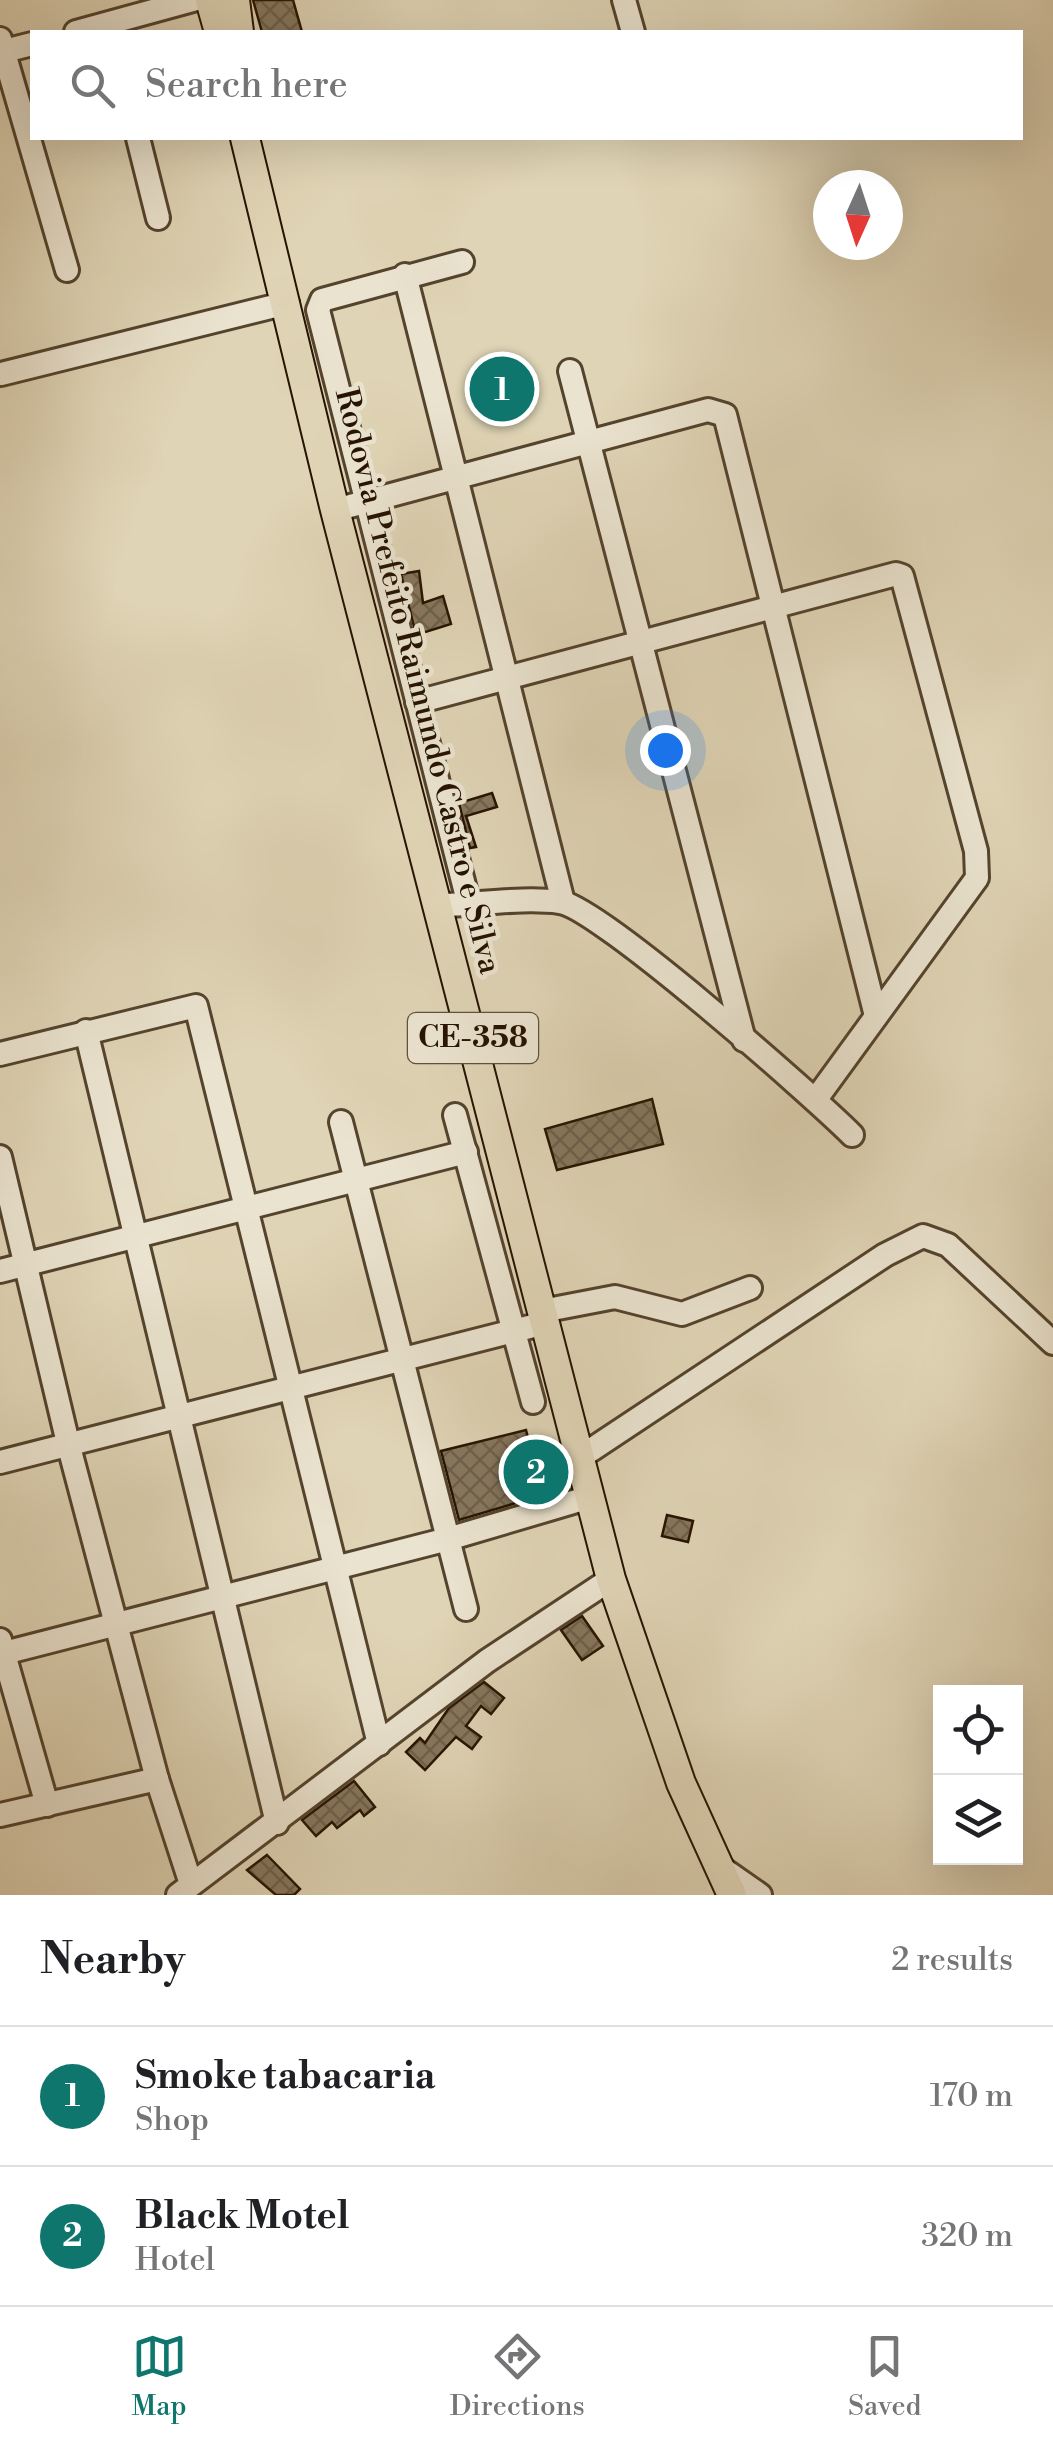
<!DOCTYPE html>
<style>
:root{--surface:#fff;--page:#f6f6f6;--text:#202124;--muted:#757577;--line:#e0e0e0;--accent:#0f766e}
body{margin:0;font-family:"Libre Bodoni",serif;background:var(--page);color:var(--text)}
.controls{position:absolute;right:30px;bottom:30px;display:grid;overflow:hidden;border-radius:0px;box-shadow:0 10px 40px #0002}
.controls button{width:90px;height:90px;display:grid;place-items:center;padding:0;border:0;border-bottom:2px solid var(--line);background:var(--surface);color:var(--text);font:50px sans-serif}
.compass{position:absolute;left:813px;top:170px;width:90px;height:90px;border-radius:50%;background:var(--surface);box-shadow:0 10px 40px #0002;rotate:183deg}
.you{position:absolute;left:665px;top:750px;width:35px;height:35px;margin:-25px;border:8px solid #fff;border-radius:50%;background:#1a73e8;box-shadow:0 0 0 15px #1a73e833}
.badge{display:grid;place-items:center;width:65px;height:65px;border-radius:50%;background:var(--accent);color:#fff;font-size:32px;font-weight:700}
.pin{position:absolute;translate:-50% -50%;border:5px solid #fff;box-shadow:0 2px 10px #0006}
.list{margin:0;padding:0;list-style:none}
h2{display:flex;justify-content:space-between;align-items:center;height:130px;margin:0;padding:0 40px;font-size:42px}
h2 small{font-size:32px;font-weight:400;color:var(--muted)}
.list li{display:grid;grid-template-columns:65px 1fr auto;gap:30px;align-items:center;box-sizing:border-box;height:140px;padding:0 40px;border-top:2px solid var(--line)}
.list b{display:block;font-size:38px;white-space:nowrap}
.list p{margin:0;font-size:32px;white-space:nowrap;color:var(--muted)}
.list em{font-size:32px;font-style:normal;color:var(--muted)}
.icon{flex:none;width:55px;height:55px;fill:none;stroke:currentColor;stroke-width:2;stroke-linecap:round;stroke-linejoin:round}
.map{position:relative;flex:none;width:1053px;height:1895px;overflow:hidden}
.search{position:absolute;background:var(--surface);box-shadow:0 10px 40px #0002;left:30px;right:30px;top:30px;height:110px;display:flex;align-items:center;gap:25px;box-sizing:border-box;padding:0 35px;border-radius:0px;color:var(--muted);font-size:38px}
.sheet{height:410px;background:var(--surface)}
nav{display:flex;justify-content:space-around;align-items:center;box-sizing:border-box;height:140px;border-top:2px solid var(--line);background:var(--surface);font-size:28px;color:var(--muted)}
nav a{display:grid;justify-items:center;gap:5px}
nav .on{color:var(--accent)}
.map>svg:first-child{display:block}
.building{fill:url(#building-cross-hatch);stroke:#261300;stroke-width:2.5}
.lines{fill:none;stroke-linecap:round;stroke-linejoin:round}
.minor-casing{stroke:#54432d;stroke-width:28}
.major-casing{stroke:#261300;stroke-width:32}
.minor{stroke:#eae3cf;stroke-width:22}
.major{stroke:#dfd4b5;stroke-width:28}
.labels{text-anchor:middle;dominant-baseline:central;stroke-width:9;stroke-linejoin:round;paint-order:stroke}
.shield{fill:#eae3cf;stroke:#61513e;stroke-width:2.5}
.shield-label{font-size:30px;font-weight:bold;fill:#261300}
.street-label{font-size:32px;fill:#261300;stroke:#eae3cf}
</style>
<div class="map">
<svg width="1053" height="1895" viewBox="0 0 1053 1895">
<defs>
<pattern id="building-cross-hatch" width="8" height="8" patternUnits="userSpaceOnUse" patternTransform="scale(2.5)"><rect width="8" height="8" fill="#86775e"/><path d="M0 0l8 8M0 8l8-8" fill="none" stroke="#6d604b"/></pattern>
</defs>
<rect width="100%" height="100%" fill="#dfd4b5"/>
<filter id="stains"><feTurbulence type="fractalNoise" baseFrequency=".002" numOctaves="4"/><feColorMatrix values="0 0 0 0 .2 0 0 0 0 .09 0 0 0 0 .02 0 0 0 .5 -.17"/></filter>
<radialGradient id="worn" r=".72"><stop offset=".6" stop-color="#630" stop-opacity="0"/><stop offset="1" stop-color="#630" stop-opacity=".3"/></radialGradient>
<g class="building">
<polygon points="253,0 293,0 302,32 262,32"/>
<polygon points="419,571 423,603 443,596 451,624 416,635 401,574"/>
<polygon points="492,793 497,807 466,816 476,847 470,848 459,803"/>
<polygon points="652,1099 663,1144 557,1170 545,1129"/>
<polygon points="526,1430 543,1495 459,1520 441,1451"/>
<polygon points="667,1515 693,1521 688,1542 662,1536"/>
<polygon points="582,1616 603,1646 582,1660 561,1630"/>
<polygon points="484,1682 504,1698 491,1714 481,1706 466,1726 481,1737 472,1749 456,1737 425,1770 406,1752 420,1738 425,1743 449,1708"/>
<polygon points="354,1781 375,1807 364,1816 360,1810 337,1828 332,1822 316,1836 302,1820"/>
<polygon points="267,1855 300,1889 294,1895 276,1895 247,1870"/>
</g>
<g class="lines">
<g class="minor-casing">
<g id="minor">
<polyline points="624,0 633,32"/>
<polyline points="76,32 193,0"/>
<polyline points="0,39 67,270"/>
<polyline points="0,52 32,44"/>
<polyline points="138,138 158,218"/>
<polyline points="462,262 322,300 318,310 469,905"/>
<polyline points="405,275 563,902"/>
<polyline points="570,371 744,1040"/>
<polyline points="1,374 287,303"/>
<polyline points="335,510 708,410 725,415 876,1016"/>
<polyline points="417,702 896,574 902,576 976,851 977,878 816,1099"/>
<path d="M438 905C477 905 521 897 560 902 599 907 814 1097 852 1135"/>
<polyline points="86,1031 277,1823"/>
<polyline points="0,1054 196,1006 379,1744"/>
<polyline points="455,1115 533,1402"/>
<polyline points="341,1122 466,1609"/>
<polyline points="0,1157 68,1443 157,1779 191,1884"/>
<polyline points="0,1271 466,1152"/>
<polyline points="542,1311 615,1297 682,1314 750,1288"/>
<polyline points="582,1456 885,1255 923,1236 948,1245 1053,1343"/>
<polyline points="0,1462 545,1323"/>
<polyline points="0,1640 47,1805"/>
<polyline points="0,1654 448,1539 590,1497"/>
<polyline points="0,1815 157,1779"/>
<polyline points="720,1867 760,1895"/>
<polyline points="178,1895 487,1661 611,1579"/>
</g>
</g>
<g class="major-casing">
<g id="major">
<polyline points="210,0 219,32"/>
<polyline points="235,0 239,32"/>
<polyline points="245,138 335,510 611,1579 681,1783 732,1895"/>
</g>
</g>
<use href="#minor" class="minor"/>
<use href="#major" class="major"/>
</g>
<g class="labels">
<rect class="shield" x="408" y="1013" width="130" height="50" rx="8"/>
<g class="shield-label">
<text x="473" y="1038">CE-358</text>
</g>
<g class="street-label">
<text transform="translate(418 681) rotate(76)">Rodovia Prefeito Raimundo Castro e Silva</text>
</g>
</g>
<rect width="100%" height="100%" filter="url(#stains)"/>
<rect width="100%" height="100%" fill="url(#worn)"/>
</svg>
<div class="controls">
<button><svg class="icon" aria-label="locate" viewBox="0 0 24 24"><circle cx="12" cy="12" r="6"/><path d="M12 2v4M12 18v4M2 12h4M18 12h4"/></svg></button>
<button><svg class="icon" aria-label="layers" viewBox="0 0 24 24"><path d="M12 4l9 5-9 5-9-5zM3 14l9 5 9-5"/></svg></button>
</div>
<svg class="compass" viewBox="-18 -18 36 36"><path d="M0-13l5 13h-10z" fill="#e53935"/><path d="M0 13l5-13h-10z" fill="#757577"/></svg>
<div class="you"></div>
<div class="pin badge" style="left:502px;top:389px">1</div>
<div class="pin badge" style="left:536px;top:1472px">2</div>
<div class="search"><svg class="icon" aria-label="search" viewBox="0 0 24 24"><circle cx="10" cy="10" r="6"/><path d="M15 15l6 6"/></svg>Search here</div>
</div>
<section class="sheet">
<h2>Nearby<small>2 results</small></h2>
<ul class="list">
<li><span class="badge">1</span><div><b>Smoke tabacaria</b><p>Shop</p></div><em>170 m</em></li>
<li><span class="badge">2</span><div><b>Black Motel</b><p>Hotel</p></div><em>320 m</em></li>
</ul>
</section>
<nav>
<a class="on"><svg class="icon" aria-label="map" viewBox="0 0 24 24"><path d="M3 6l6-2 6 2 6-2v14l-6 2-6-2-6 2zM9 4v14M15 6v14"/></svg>Map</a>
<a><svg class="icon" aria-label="directions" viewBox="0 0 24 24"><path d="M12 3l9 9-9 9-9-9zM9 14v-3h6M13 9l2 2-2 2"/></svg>Directions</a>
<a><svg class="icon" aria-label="saved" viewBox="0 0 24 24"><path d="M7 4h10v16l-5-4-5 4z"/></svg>Saved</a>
</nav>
